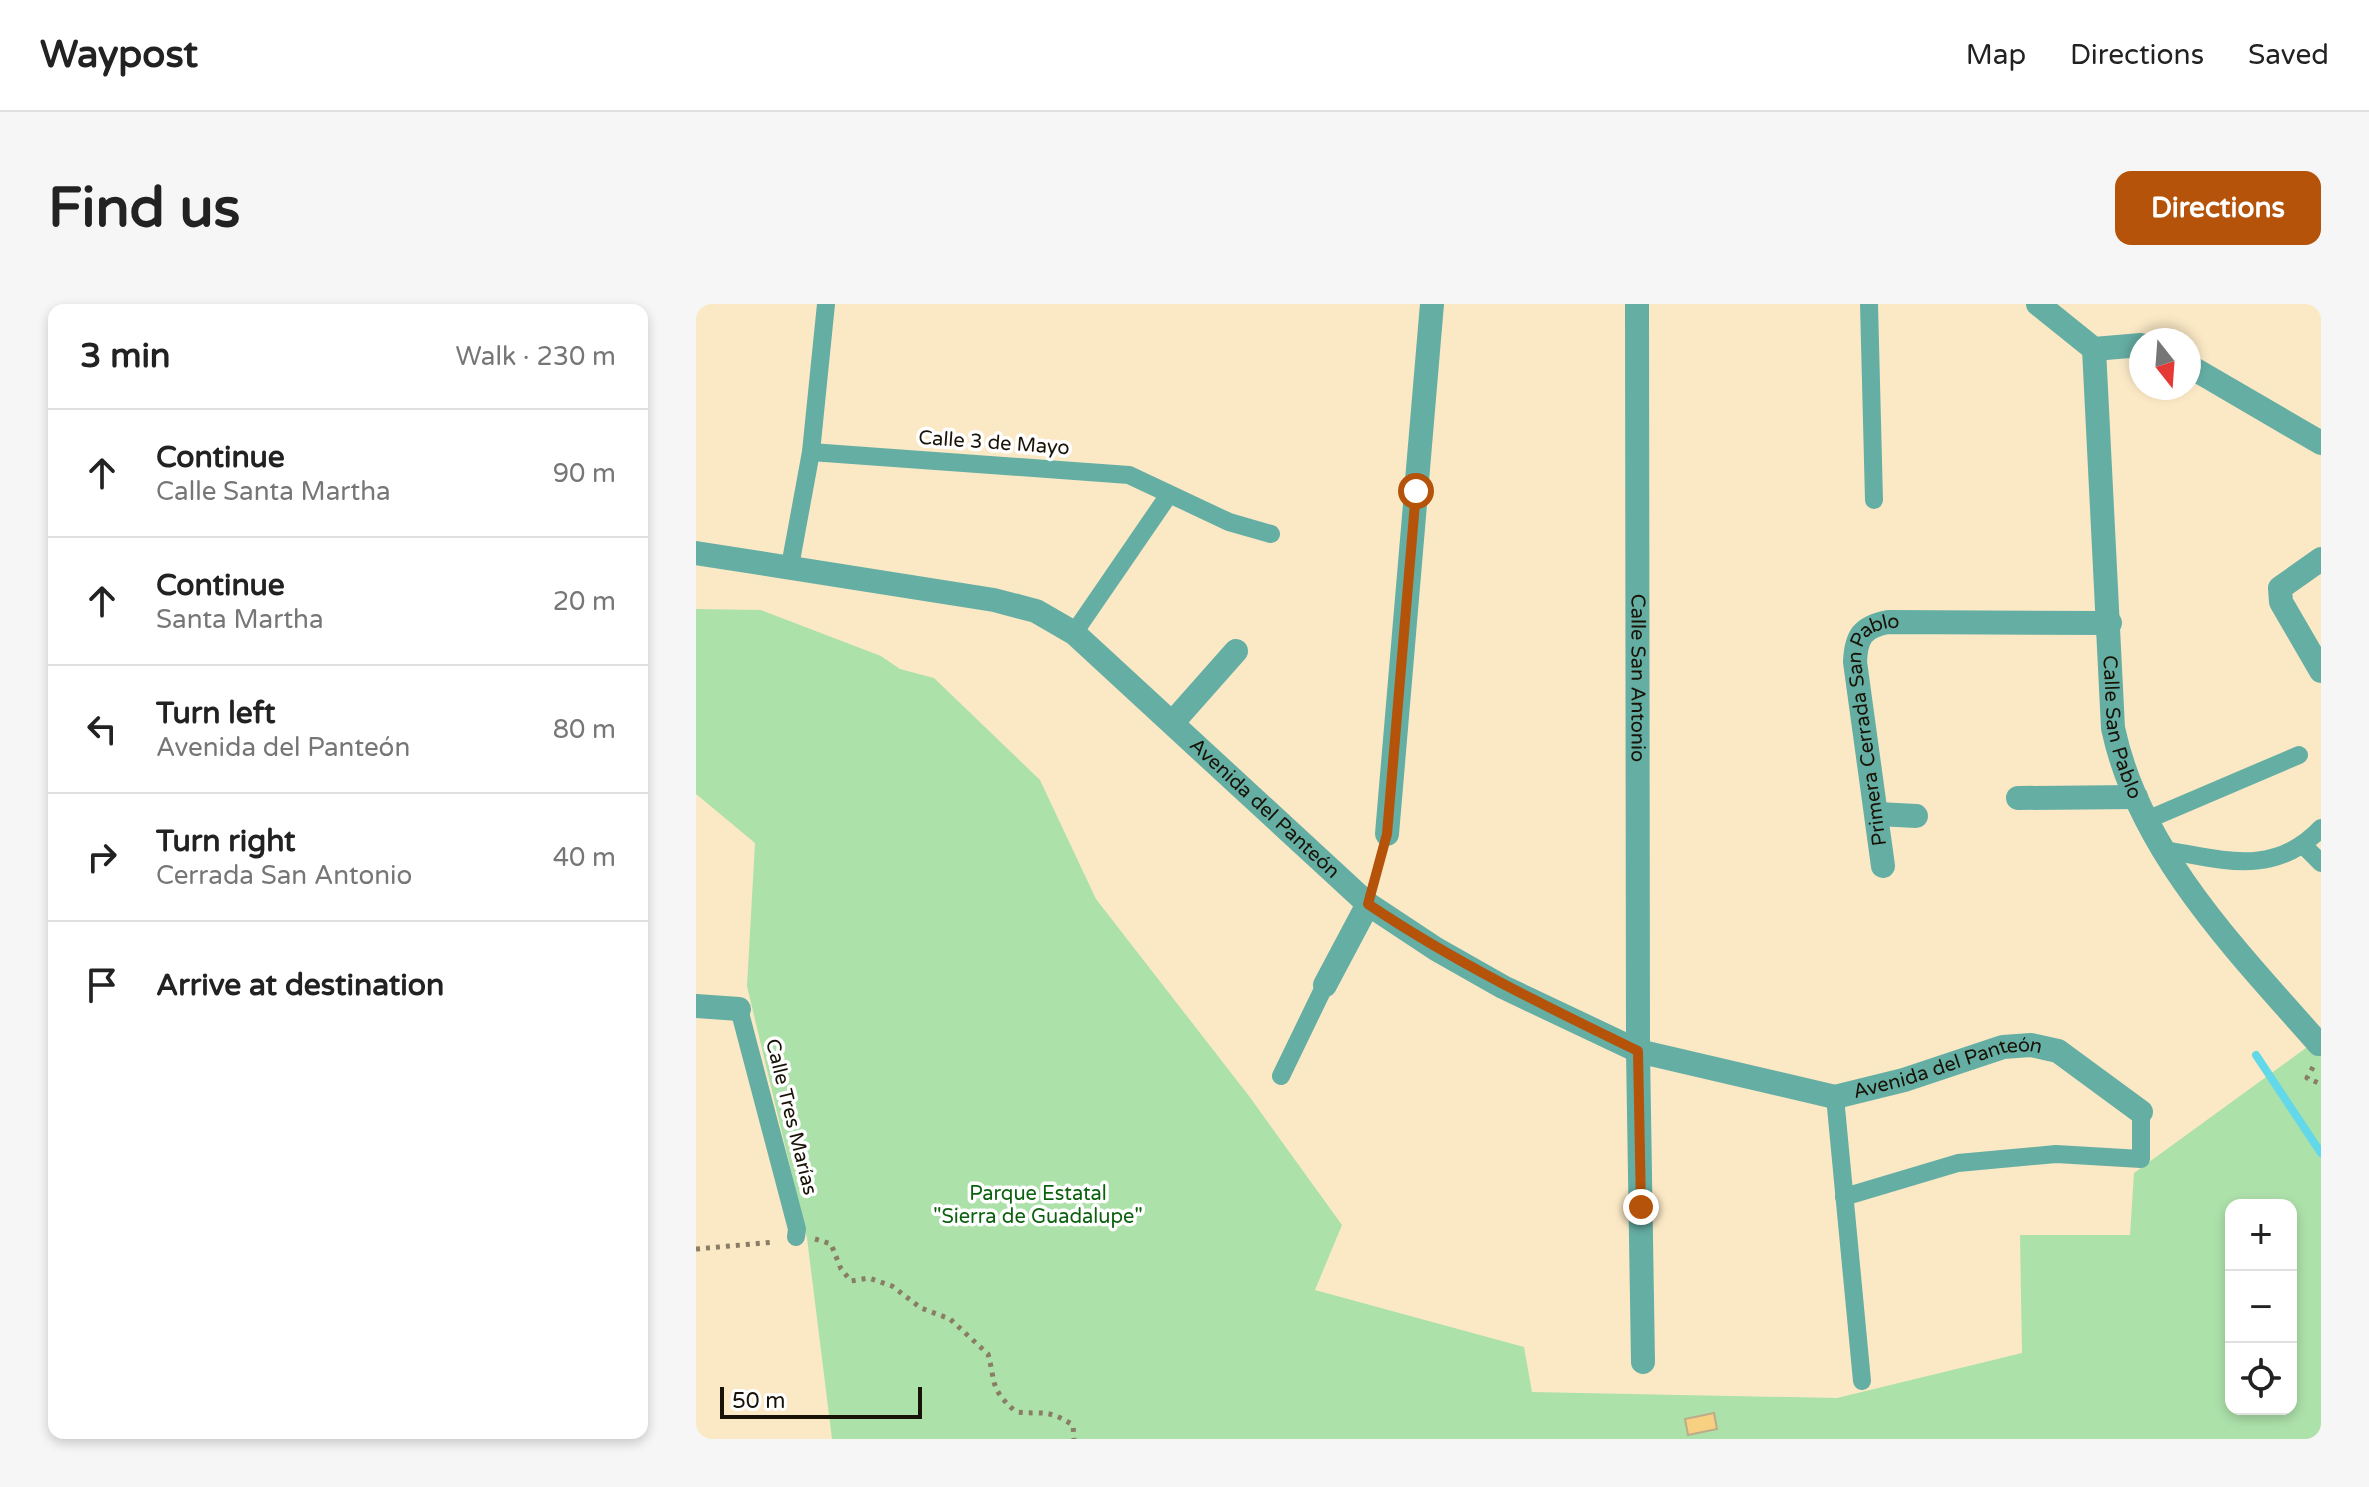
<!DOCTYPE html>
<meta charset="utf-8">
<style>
:root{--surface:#fff;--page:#f6f6f6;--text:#222;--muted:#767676;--line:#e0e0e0;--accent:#b45309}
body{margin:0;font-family:"Varela Round",sans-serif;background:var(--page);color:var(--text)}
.controls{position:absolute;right:24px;bottom:24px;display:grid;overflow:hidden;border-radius:16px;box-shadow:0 4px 12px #0003}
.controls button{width:72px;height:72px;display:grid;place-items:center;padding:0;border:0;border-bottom:2px solid var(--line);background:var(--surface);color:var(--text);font:40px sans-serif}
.compass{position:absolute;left:1433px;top:24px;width:72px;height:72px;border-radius:50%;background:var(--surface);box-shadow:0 4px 12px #0003;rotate:163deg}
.scale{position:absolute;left:24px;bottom:20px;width:202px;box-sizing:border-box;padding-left:8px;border:4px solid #191307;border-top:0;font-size:22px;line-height:28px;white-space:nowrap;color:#191307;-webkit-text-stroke:6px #fff;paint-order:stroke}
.stop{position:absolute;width:24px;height:24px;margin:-18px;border:6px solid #b45309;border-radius:50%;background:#fff}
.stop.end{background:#b45309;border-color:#fff;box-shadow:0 2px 8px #0008}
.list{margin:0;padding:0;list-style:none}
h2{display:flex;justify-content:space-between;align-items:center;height:104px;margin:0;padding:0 32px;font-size:34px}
h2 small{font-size:26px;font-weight:400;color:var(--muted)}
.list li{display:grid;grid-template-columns:52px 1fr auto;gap:24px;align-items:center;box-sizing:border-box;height:128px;padding:0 32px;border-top:2px solid var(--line)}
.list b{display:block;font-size:30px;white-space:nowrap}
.list p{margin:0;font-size:26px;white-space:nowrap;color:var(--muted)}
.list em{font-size:26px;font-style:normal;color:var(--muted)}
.icon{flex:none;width:44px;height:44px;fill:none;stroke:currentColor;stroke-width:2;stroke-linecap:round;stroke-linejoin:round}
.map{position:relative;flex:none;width:1625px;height:1135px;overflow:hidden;border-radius:16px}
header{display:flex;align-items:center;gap:48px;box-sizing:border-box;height:112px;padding:0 40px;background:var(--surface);border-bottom:2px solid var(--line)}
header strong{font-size:38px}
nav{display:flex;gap:44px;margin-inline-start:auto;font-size:28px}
.intro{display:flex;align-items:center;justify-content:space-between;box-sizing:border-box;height:192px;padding:0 48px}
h1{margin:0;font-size:56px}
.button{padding:20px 36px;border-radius:16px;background:var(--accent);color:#fff;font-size:28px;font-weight:700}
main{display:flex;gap:48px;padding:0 48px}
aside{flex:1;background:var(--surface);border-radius:16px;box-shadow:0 4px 12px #0003}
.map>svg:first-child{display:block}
.green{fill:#ade1aa;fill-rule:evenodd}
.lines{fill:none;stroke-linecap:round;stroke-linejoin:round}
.stream{stroke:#63d8e8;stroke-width:8}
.building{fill:#f7d081;stroke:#bdac8a;stroke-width:2}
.path{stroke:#897d65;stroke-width:5;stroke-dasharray:4 6;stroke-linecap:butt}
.pedestrian{stroke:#65aea4;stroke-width:18}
.minor{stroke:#65aea4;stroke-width:24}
.route{stroke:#b45309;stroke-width:10}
.labels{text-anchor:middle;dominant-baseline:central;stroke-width:7;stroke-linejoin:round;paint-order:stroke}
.street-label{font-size:20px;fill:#191307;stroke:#fff}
.park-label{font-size:20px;fill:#0c610e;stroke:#fff}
</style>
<header>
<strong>Waypost</strong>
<nav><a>Map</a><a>Directions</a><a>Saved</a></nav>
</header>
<div class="intro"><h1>Find us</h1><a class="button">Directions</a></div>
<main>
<aside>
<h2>3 min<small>Walk · 230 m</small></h2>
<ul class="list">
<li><svg class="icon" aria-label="ahead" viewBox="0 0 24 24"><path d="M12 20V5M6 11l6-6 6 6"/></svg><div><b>Continue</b><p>Calle Santa Martha</p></div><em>90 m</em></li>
<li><svg class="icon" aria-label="ahead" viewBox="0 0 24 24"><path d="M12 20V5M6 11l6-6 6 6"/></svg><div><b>Continue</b><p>Santa Martha</p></div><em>20 m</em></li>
<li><svg class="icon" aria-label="left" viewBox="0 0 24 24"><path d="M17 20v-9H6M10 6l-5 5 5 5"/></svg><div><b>Turn left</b><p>Avenida del Panteón</p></div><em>80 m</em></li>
<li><svg class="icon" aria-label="right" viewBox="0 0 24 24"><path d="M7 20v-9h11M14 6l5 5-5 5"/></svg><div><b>Turn right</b><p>Cerrada San Antonio</p></div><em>40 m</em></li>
<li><svg class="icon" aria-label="arrive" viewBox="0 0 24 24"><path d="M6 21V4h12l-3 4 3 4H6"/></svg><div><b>Arrive at destination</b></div></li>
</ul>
</aside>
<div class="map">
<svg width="1625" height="1135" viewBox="0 0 1625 1135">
<rect width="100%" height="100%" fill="#fbe9c6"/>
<path class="green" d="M0 305 65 306 185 352 204 365 238 374 344 476 400 595 553 792 646 921 619 986 828 1043 836 1088 1141 1094 1326 1049 1324 931H1434L1438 869 1625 733V1135H136L111 934 51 682 59 539 0 490ZM1535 901H1595V1105H1535Z"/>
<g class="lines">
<polyline class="stream" points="1560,751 1625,849"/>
</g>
<polygon class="building" points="1018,1109 1021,1125 992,1131 989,1115"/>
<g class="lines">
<g class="path">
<polyline points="679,576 686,551"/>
<polyline points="1617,763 1611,774 1625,780"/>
<path d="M119 935 135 940 145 965 155 977 173 974 196 982 225 1004 254 1015 292 1050C300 1079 293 1084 320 1108 347 1111 350 1104 377 1121L378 1135"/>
<polyline points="0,945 79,938"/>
</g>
<g class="pedestrian">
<polyline points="1173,0 1178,196"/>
<polyline points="115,148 433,171 533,218 575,230"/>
<polyline points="94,262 115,148 130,0"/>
<polyline points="378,329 472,192"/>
<polyline points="1453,515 1603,451"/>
<polyline points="1608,542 1625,559"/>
<path d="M1469 546C1528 556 1579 573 1625 524"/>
<polyline points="43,705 101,925 100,933"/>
<polyline points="585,772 629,681"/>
<polyline points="1139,793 1166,1077"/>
<polyline points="1148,893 1262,859 1360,850 1445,855 1445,808"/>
</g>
<g class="minor">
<path id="s1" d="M941 0 942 747 947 1058"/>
<polyline points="1342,0 1398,45 1445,41"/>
<path id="s2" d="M1398 45 1417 424C1443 548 1542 648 1623 740"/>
<polyline points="1493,62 1625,139"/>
<path id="s3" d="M0 249 298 296 340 307 378 329 672 600 740 645 807 683 942 747 1139 793 1208 776 1307 743 1335 741 1362 747 1445 808"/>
<polyline points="1625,255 1584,284 1585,298 1625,367"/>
<polyline points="478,417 540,347"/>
<polyline points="1322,494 1440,493"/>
<polyline points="1182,510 1220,512"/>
<polyline points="691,530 736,0"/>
<path id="s4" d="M1187 562 1159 358C1160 333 1166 323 1192 318L1414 319"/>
<polyline points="629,681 672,600"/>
<polyline points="0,702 43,705"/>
</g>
</g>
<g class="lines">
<path class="route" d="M720 187 691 530 672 600C758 658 849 702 942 747L945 903"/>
</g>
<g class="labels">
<g class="street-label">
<text transform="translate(298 139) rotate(4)">Calle 3 de Mayo</text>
<text stroke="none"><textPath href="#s1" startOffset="374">Calle San Antonio</textPath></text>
<text stroke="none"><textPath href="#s2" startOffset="380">Calle San Pablo</textPath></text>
<text stroke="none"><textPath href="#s4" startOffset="148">Primera Cerrada San Pablo</textPath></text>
<text stroke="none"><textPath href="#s3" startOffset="648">Avenida del Panteón</textPath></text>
<text stroke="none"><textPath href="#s3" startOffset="1416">Avenida del Panteón</textPath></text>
<text transform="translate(95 813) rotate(76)">Calle Tres Marías</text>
</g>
<g class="park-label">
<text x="342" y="890">Parque Estatal<tspan x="342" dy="23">"Sierra de Guadalupe"</tspan></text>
</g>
</g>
</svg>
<div class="controls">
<button>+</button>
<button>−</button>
<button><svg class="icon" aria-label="locate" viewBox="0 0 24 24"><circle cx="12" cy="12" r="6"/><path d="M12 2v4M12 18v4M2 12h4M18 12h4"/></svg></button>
</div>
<svg class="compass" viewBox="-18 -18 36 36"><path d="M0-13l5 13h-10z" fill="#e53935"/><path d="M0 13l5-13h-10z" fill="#767676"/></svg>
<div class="scale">50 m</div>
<div class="stop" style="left:720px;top:187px"></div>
<div class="stop end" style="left:945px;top:903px"></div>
</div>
</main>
